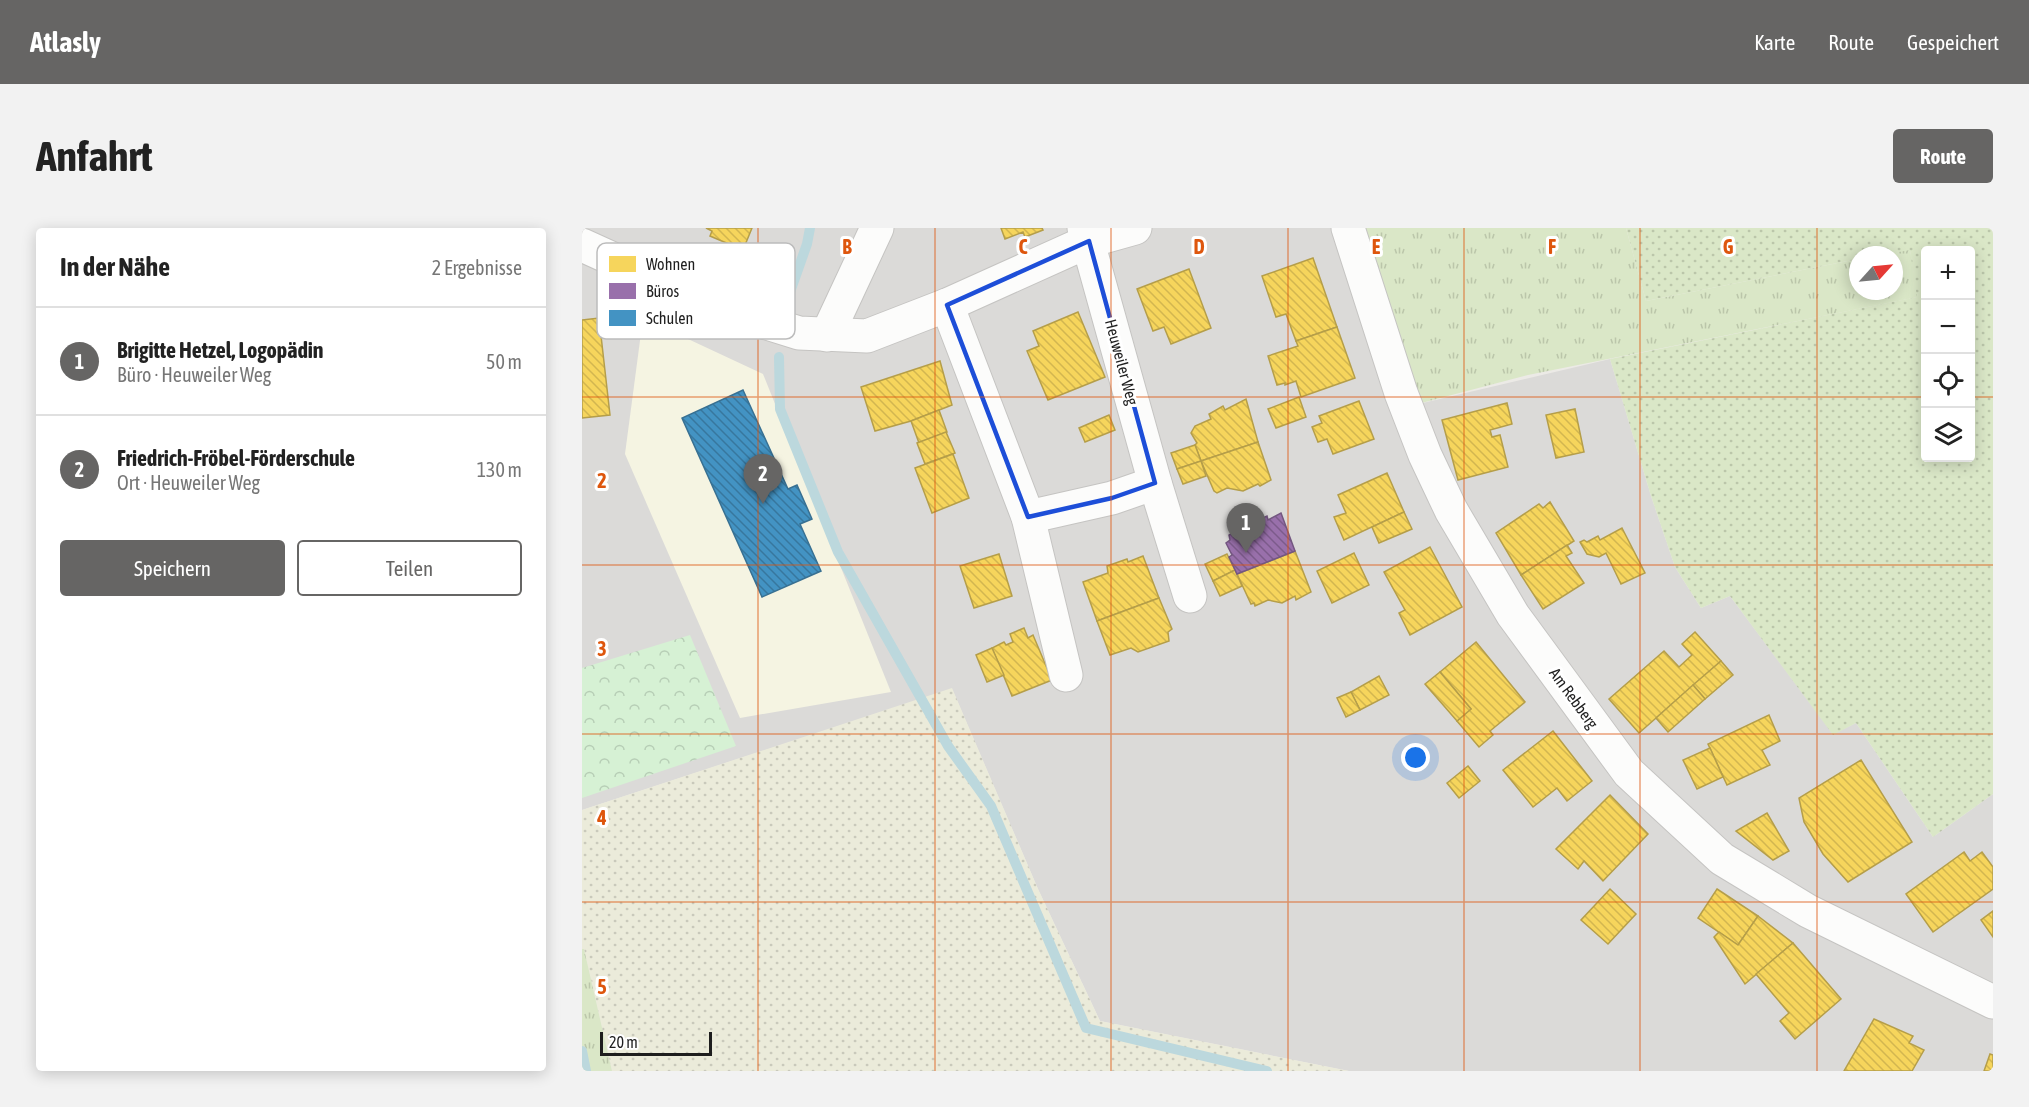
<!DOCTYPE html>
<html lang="de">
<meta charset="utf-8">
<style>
:root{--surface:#fff;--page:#f2f2f2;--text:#222;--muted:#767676;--line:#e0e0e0;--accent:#666564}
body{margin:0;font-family:"Asap Condensed",sans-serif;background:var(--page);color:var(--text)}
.controls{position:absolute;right:18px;top:18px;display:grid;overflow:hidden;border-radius:6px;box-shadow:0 3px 15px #0003}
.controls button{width:54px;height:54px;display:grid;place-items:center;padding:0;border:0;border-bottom:2px solid var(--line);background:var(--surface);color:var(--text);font:30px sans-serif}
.compass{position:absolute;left:1267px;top:18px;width:54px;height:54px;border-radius:50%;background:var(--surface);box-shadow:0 3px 15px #0003;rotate:63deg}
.scale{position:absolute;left:18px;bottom:15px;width:112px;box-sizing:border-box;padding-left:6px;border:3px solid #1e1e1e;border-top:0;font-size:16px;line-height:21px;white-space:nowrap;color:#1e1e1e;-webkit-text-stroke:4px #fff;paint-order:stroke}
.you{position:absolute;left:834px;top:530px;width:21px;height:21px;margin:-15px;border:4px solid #fff;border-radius:50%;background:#1a73e8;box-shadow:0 0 0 9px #1a73e833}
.badge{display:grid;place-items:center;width:39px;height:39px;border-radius:50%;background:var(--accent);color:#fff;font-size:20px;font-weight:700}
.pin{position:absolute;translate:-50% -50px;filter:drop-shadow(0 2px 3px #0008)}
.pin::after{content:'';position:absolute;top:32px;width:21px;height:18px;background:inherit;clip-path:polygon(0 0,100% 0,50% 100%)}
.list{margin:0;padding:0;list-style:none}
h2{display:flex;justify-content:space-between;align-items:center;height:78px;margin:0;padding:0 24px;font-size:26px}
h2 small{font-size:20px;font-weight:400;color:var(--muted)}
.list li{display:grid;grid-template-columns:39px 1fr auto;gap:18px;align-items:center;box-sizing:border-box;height:108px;padding:0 24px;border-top:2px solid var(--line)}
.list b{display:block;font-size:22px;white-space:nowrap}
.list p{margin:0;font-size:20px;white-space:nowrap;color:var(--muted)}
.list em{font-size:20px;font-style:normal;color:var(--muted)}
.actions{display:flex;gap:12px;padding:18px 24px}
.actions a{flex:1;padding:14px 0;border:2px solid var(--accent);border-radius:6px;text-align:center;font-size:21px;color:var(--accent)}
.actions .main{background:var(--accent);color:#fff}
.icon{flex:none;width:33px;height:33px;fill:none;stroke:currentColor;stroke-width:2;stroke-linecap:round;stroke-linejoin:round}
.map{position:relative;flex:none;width:1411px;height:843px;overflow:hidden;border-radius:6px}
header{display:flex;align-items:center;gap:36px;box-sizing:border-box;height:84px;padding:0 30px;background:var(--accent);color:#fff}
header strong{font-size:28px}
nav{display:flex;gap:33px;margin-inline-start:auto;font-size:21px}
.intro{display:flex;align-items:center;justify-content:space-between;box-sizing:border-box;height:144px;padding:0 36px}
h1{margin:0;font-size:42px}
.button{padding:15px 27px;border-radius:6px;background:var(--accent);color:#fff;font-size:21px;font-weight:700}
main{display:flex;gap:36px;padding:0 36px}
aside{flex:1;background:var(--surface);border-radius:6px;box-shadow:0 3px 15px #0003}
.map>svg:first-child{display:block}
.residential{fill:#dbdad8}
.education{fill:#f5f4e2}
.farmland{fill:url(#farmland-dots)}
.grass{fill:url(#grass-tufts)}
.park{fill:url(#park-crowns)}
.garden{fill:url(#garden-dots);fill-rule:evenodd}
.homes{fill:url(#homes-back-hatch);stroke:#b59e49;stroke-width:1.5}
.offices{fill:url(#offices-back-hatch);stroke:#745781;stroke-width:1.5}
.schools{fill:url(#schools-back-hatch);stroke:#387092;stroke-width:1.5}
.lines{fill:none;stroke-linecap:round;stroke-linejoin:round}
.stream{stroke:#bcd8dd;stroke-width:10}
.minor-casing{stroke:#c5c4c2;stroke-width:35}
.minor{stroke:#fcfcfb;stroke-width:33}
.marked{fill:none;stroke:#1d4ed8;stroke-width:4.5;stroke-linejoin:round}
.grid{fill:none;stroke:#de560d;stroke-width:1.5;stroke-opacity:0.55}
.labels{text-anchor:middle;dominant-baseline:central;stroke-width:6;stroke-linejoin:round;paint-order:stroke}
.street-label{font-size:16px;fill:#1e1e1e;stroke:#fff}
.key{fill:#fff;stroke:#bcbcbc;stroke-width:1.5}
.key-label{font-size:16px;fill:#1e1e1e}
.grid-label{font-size:20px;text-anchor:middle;font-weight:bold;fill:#de560d;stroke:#fff;stroke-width:6;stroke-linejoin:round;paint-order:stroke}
</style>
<header>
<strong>Atlasly</strong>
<nav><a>Karte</a><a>Route</a><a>Gespeichert</a></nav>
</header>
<div class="intro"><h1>Anfahrt</h1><a class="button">Route</a></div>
<main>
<aside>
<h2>In der Nähe<small>2 Ergebnisse</small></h2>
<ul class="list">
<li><span class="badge">1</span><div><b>Brigitte Hetzel, Logopädin</b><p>Büro · Heuweiler Weg</p></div><em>50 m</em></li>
<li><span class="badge">2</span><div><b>Friedrich-Fröbel-Förderschule</b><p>Ort · Heuweiler Weg</p></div><em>130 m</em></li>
</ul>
<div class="actions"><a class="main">Speichern</a><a>Teilen</a></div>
</aside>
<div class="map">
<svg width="1411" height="843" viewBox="0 0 1411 843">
<defs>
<pattern id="farmland-dots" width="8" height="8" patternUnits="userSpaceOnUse" patternTransform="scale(1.5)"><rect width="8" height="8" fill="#ebebda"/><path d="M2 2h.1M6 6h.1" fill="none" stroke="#c9c9bb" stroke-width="1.8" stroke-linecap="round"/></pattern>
<pattern id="grass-tufts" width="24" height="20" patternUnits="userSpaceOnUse" patternTransform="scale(1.5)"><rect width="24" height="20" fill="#dae7c7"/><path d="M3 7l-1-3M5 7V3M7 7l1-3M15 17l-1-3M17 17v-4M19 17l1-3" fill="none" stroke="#bbc6aa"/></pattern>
<pattern id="park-crowns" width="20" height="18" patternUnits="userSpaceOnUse" patternTransform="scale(1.5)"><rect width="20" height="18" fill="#d6f1d4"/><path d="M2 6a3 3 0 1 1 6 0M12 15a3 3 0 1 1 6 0" fill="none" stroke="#b7ceb6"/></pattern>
<pattern id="garden-dots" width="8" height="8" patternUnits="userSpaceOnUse" patternTransform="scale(1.5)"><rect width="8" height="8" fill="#dae7c7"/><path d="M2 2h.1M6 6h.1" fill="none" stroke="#bbc6aa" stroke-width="1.8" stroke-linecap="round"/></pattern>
<pattern id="homes-back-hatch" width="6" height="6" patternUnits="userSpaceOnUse" patternTransform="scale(1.5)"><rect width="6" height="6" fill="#f6d55c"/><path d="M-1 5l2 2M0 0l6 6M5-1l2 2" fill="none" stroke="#d2b650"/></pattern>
<pattern id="offices-back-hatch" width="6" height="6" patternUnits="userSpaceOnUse" patternTransform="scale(1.5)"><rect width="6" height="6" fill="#9970ab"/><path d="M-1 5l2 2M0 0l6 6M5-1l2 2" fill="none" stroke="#7c5b8b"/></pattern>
<pattern id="schools-back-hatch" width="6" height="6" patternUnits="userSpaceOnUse" patternTransform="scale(1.5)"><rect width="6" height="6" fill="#4393c3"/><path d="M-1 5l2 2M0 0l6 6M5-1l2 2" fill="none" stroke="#37779e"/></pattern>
</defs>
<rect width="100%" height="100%" fill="#eceae6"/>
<polygon class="residential" points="0,0 768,0 828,178 1028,131 1069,268 1093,339 1119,380 1148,368 1251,506 1274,495 1351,609 1411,566 1411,843 767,843 518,793 456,661 370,461 0,582"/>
<polygon class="education" points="61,90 181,146 309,464 158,490 43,226"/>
<polygon class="farmland" points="370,460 456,661 518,793 767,843 30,843 2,721 0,721 0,582"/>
<g class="grass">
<polygon points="768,0 1044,0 1064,73 1276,31 1276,63 1312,63 1312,27 1299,27 1328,21 1336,69 946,147 828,178"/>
<polygon points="0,721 2,721 30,843 0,843"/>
</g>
<polygon class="park" points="108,407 154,518 0,570 0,440"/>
<path class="garden" d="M1044 0H1411V566L1351 609 1274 495 1251 507 1148 368 1119 380 1093 339 1069 268 1028 131 1335 69 1328 22 1299 27H1276V31L1064 73ZM1344 22H1388V230H1344Z"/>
<g class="homes">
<polygon points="124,0 170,0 161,22 128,8 130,3"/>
<polygon points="419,0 460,0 461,2 443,9 441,4 423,11"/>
<polygon points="731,30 755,99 714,113 704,86 694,89 680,48"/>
<polygon points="607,41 629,100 589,116 582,99 571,103 555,61"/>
<polygon points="496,84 523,149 466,172 445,123 457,118 451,103"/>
<polygon points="17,90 28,187 0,190 0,92"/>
<polygon points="755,99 773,150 719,169 714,153 703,157 703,155 695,157 686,128 716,118 714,113"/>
<polygon points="358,133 370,177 329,193 293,203 279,159"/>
<polygon points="717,169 724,189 694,200 686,181"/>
<polygon points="664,171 676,214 619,233 613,217 615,215 609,205 613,198 629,191 627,186 641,178 643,182"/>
<polygon points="777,173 792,211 751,226 745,211 736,214 730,199 740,195 737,188"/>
<polygon points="925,175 930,196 908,202 910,209 918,207 926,239 876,252 860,192"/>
<polygon points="993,181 1002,224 974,230 964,187"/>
<polygon points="357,182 365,204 337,215 329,193"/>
<polygon points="527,187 533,202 503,214 497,200"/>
<polygon points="364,204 373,225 343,236 335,215"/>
<polygon points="676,214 689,252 678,258 676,256 661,263 645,260 635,265 632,263 619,233"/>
<polygon points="613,217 619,233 595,241 589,225"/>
<polygon points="371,226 387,270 350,285 333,240"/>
<polygon points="619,233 624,248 601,256 595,241"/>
<polygon points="805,245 822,284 762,312 752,289 764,285 756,267"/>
<polygon points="968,274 992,313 939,347 914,305 957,276 961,280"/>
<polygon points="822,284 830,301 797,315 790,299"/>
<polygon points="1040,300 1063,345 1039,356 1024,325 1017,329 1005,326 998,314 1002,312 1005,314 1016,308 1018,312"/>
<polygon points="985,317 990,325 984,328 1002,355 961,381 939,347"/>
<polygon points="848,319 880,379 828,407 817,385 823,382 802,344"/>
<polygon points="713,323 729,364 714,372 713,368 700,375 686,372 673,378 672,375 669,376 655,346"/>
<polygon points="772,325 787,357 750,375 735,343"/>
<polygon points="417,326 430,368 392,380 378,338"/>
<polygon points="645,326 653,342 631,353 623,336"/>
<polygon points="561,328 577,370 515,393 501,354 526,345 525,338 545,331 546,334"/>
<polygon points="653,342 660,358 638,368 631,353"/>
<polygon points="577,370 590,401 586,404 587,413 556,424 549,420 528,427 515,393"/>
<polygon points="442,400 446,410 451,407 470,452 430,468 410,420 422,414 424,417 431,414 428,406"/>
<polygon points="1113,404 1139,433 1057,505 1027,471 1082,423 1097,439 1110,427 1100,416"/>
<polygon points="894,414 943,474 908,503 911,507 897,519 875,493 889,481 858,444"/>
<polygon points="410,420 422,447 405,454 394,427"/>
<polygon points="1139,433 1151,447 1123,471 1111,457"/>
<polygon points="858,444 889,481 875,493 843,456"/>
<polygon points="797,448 807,467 778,482 769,464"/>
<polygon points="1111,457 1123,471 1086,504 1074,490"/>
<polygon points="769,464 778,482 764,489 755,470"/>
<polygon points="1187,487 1198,513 1180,522 1188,537 1145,557 1126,516"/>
<polygon points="971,503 1010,553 985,573 975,560 951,579 921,542"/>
<polygon points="1128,520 1141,549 1115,561 1101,532"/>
<polygon points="1279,532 1330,614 1266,654 1241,626 1222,594 1217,570"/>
<polygon points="886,538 898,553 877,570 865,555"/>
<polygon points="1028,567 1066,606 1021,653 1002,633 996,641 974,621"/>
<polygon points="1185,585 1207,623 1191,632 1154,603"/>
<polygon points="1382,624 1388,633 1400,624 1411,639 1411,661 1351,704 1324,666"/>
<polygon points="1028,661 1054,686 1026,716 999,692"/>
<polygon points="1135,661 1176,688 1156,717 1116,690"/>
<polygon points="1411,683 1411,709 1399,692"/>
<polygon points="1176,688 1211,715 1163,756 1132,709 1137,704 1156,717"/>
<polygon points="1211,715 1259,771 1213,811 1198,793 1207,785 1174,746"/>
<polygon points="1292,791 1331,808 1327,815 1342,822 1330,843 1262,843"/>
<polygon points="1408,826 1411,827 1411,843 1402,843"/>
</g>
<polygon class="offices" points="699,285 713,323 655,346 647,329 650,327 644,315 648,312 647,307 652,304 654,307 665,302 664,298 685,288 686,292"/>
<polygon class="schools" points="161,162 206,261 215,257 230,291 218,296 239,343 180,369 100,190"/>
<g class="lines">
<g class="stream">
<polyline points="202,81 225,16 228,0"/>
<polyline points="197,129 198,181 256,324 366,518 409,578 504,800 685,843"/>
<polyline points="0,823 4,843"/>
</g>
<g class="minor-casing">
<g id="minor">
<polyline points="502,0 573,255 608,368"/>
<polyline points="766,0 819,165 843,227 869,282 931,387 1047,545 1140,631 1226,683 1411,774"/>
<polyline points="0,17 143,82 217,105 285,108 365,77 507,13 553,0"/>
<polyline points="365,77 446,289 484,447"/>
<polyline points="245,107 295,0"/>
<polyline points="446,289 530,270 573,255"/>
</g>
</g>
<use href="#minor" class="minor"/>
</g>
<path class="marked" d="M507 13 573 255 530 270 446 289 365 77Z"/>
<path class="grid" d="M176 0V843M353 0V843M529 0V843M706 0V843M882 0V843M1058 0V843M1235 0V843M0 169H1344M1388 169H1411M0 337H1411M0 506H1411M0 674H1411"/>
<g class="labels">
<g class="street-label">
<text transform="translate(540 134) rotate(75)">Heuweiler Weg</text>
<text transform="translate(992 470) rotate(54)">Am Rebberg</text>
</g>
</g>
<rect x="15" y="15" width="198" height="96" rx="9" class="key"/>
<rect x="27" y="28" width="27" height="16" fill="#f6d55c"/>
<rect x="27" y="55" width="27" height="16" fill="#9970ab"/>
<rect x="27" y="82" width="27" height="16" fill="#4393c3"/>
<g class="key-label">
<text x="64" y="42">Wohnen</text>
<text x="64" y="69">Büros</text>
<text x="64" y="96">Schulen</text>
</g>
<g class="grid-label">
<text x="265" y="26">B</text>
<text x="441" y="26">C</text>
<text x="617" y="26">D</text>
<text x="794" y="26">E</text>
<text x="970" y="26">F</text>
<text x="1146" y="26">G</text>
<text x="20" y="260">2</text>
<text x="20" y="428">3</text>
<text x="20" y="597">4</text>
<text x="20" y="766">5</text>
</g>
</svg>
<div class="controls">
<button>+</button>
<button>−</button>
<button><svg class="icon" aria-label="locate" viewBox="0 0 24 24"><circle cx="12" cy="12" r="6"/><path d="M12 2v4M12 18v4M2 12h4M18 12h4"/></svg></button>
<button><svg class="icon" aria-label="layers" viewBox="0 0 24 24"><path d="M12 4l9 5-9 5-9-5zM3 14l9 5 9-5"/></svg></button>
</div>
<svg class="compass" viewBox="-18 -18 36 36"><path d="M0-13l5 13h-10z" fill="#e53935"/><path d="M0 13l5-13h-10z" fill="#767676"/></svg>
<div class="scale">20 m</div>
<div class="you"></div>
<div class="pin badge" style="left:664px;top:325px">1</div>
<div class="pin badge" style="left:181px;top:276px">2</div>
</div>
</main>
